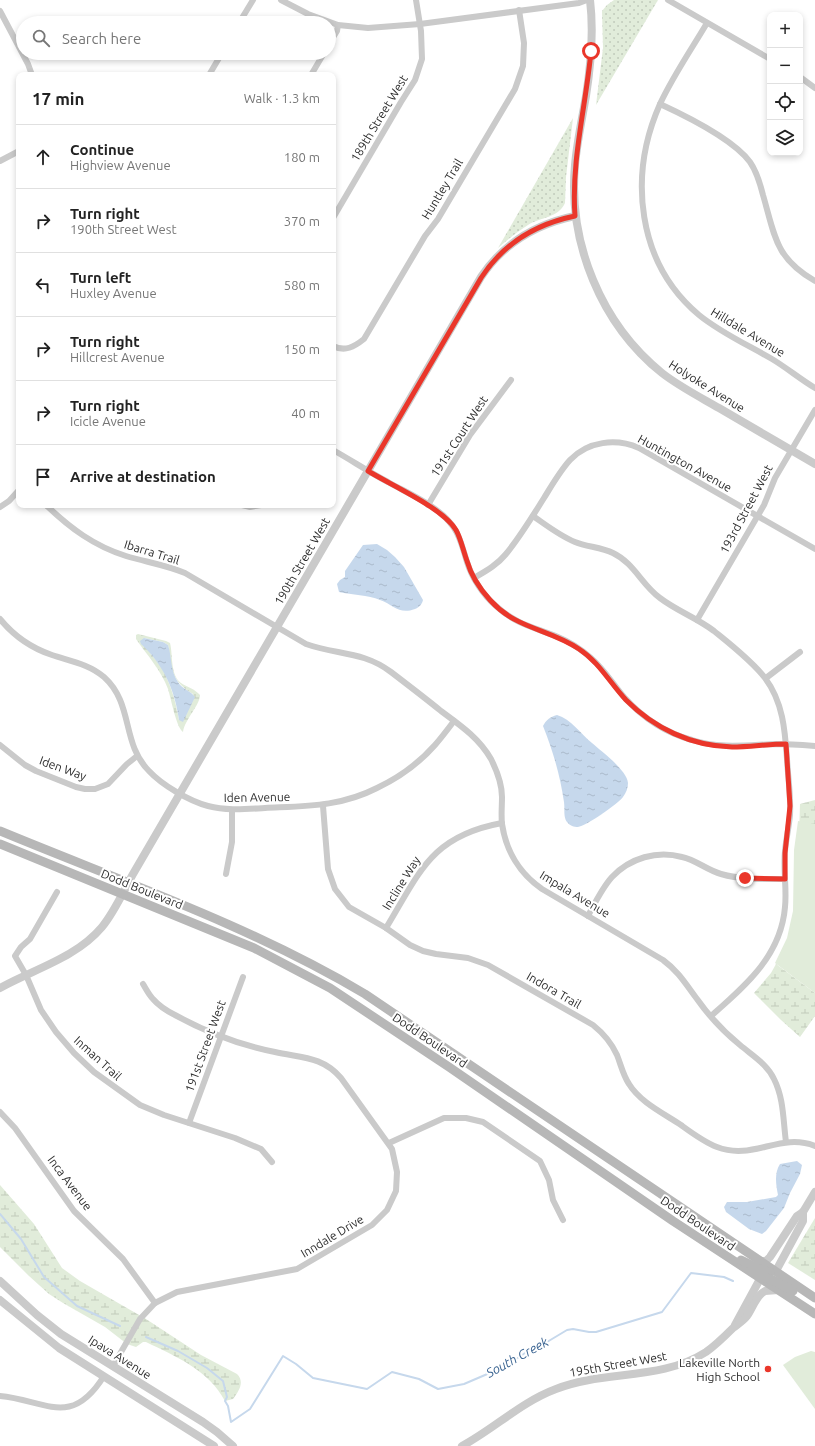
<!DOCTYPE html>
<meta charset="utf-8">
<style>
:root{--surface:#fff;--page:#f6f6f6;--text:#222;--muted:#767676;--line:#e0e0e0}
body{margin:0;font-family:Ubuntu,sans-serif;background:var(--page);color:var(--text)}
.controls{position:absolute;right:12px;top:12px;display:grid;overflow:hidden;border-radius:8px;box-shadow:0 2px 6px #0003}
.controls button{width:36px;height:36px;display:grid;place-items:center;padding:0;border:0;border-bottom:1px solid var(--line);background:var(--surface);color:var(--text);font:20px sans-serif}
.stop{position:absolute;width:12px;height:12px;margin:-9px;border:3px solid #ea362a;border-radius:50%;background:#fff}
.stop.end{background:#ea362a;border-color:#fff;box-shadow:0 1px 4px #0008}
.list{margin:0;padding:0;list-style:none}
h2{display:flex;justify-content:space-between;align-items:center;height:52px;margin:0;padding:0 16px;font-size:17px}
h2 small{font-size:13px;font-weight:400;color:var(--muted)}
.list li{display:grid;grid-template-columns:26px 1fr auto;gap:12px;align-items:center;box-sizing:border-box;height:64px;padding:0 16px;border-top:1px solid var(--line)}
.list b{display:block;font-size:15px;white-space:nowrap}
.list p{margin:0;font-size:13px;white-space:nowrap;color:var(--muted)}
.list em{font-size:13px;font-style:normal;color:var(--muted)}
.icon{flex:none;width:22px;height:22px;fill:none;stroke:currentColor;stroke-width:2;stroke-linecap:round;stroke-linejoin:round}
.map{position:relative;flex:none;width:815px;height:1446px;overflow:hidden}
.search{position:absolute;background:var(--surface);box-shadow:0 2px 6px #0003;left:16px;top:16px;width:320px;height:44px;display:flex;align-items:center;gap:10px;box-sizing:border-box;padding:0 14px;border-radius:22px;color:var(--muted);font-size:15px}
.panel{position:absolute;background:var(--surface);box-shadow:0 2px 6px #0003;left:16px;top:72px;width:320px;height:436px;border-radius:8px}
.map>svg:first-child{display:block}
.grass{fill:url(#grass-dots)}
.wetland{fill:url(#wetland-marsh);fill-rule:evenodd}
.park{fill:#e1ecda}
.water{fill:url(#water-ripples)}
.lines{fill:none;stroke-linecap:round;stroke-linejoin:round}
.stream{stroke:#c6d8ec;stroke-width:2}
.minor{stroke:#cacaca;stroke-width:6}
.tertiary{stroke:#cacaca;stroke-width:8}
.secondary{stroke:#b7b7b7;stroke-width:9}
.route{stroke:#ea362a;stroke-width:5}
.poi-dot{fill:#ea362a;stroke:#fff;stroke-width:1.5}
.labels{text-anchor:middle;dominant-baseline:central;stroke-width:4;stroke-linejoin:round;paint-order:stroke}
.street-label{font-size:12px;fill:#2d2d2d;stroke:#fff}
.poi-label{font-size:12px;fill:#2d2d2d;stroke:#fff;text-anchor:end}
.water-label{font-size:13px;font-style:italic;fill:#396391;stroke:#fff}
</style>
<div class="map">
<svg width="815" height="1446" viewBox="0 0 815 1446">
<defs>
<pattern id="grass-dots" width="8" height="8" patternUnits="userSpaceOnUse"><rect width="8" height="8" fill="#e1ecda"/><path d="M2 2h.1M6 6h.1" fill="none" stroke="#c1cbbb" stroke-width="1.8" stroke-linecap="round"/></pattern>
<pattern id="wetland-marsh" width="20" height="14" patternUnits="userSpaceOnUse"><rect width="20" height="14" fill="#e1ecda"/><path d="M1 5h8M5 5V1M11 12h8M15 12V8" fill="none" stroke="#c1cbbb"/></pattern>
<pattern id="water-ripples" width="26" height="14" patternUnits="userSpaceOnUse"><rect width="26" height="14" fill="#c6d8ec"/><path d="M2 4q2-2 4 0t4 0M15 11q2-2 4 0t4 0" fill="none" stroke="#aabacb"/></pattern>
</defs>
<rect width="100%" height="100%" fill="#fff"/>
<g class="grass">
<polygon points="614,0 658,0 596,105 603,48 602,11 607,5"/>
<path d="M573 118 566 177 565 203C558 218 541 217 528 225 517 232 507 240 498 248Z"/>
</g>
<g class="wetland">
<path d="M138 634 166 641 170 643C173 654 170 675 181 683 187 687 195 689 200 695 200 705 185 719 183 732 176 727 171 698 168 689 161 670 147 655 136 639V635ZM144 638 163 642 168 645C169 650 169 655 170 661 172 676 180 687 193 694L179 720C176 702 171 686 163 670 156 656 148 656 144 638Z"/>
<polygon points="815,800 815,833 799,835 800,804"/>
<polygon points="776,964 815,993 815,1016 800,1037 781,1020 754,993 771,973"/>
<path d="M0 1185 34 1224 62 1268 80 1281 146 1319 201 1355 237 1374C245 1382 239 1391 233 1399L225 1401C209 1370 175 1356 146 1342H143L136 1347 127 1344 105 1327 63 1303 49 1294 29 1276 0 1247Z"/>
<polygon points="815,1218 815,1280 788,1263"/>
</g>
<g class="park">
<polygon points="798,821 815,824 815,993 775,963 787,938 793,911 794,850"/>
<polygon points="811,1351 815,1352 815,1409 783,1365 795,1357"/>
</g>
<g class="water">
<path d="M377 544 387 550 395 557 404 567 423 600C422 604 420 607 415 609 399 615 394 605 380 600 368 595 352 595 339 592L337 584 340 580 345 577V571L363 545Z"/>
<path d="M144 638 163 642 168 645C172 657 170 671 178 682 182 689 191 691 195 697L183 722 179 720C175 690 163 664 141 644L140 641Z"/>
<path d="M557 715C571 719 581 734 592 743 601 751 627 770 628 783 628 788 626 793 623 797 618 804 586 826 578 827 574 827 570 826 567 822 563 817 565 808 564 802 560 775 553 751 543 726 546 720 550 717 557 715Z"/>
<path d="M797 1161 802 1165 800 1174 790 1193 784 1208 766 1231 762 1234 749 1229 726 1212 724 1207 727 1202H747L776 1197 778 1195C776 1185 774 1173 780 1164Z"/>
</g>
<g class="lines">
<g class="stream">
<polyline points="0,1214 21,1239 44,1277 77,1306 120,1326"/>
<polyline points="146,1337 178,1351 207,1368 223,1381 227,1397 225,1401 228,1406 231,1422 250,1409 283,1356 296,1364 313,1378 367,1389 392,1372 419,1379 438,1389 464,1384 506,1366 528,1351 547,1342 567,1330 573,1329 589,1332 596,1332 662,1312 691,1273 724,1277 733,1281"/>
</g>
<g class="minor">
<polyline points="281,0 308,14 338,25 368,28 420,24 579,3 587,0"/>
<polyline points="668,0 770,59"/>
<polyline points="0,11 28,64 32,75"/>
<polyline points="239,23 253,0"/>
<path d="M707 23C691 50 673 76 660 104 628 176 637 263 699 315 721 333 748 345 772 359 787 368 800 379 815 388"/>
<polyline points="329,44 337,31 338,25"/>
<polyline points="209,75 222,53"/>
<polyline points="311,75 324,53"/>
<polyline points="800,77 815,88"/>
<path d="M660 104C686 116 733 139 750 162 757 172 760 183 763 195 775 236 775 258 815 281"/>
<polyline points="0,161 19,151"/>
<polyline points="333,218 401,102 415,80 422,59 421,31 416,0"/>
<path d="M333 346C345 352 354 347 364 339L425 236 438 219 515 89 523 66 524 43 519 10"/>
<path d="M333 450C351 460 369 472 388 482 409 494 441 507 454 528 461 538 463 550 467 562 472 578 483 595 496 606 517 625 534 627 558 637 570 642 581 649 591 658 604 669 613 684 624 697 642 717 666 733 692 740 720 749 747 745 776 744 789 744 802 745 815 746"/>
<path d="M46 505C70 528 94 546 126 556 146 562 166 565 185 573L306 644C337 655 363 651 391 672 408 685 425 698 441 711 460 725 479 738 491 759 497 771 502 784 502 797 502 806 501 815 502 824 506 851 520 874 542 889L663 960C679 972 685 983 697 999 709 1016 724 1032 740 1045 753 1056 767 1064 774 1079 784 1099 783 1120 786 1142"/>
<polyline points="242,505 250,507 261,505"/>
<polyline points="428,505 470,435 511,380"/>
<polyline points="0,507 9,501 19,490"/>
<path d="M533 516C546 525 560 536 575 542 587 547 601 547 613 553 634 563 642 585 660 598 677 611 697 618 714 631 730 644 752 661 765 678 783 702 785 730 787 759 788 778 791 796 790 815 789 827 786 839 785 851 783 870 787 888 785 907 781 956 745 986 711 1016"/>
<path d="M474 578C486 571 497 565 506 554 520 537 532 517 544 498 552 485 560 471 570 460 588 441 616 438 639 448L815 549"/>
<path d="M0 619C14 636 31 648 52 655 70 661 89 664 104 677 134 704 121 743 149 771 162 785 189 801 208 806 227 811 246 809 265 808 305 806 340 807 377 788 398 778 420 762 435 745 442 737 448 729 454 721"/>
<polyline points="697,620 764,505 775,478 815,410"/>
<polyline points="766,678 800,652"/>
<polyline points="0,745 25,765 36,771 76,787 85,789 95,789 108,784 127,764 137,756"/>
<path d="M323 806 328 869 335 889 349 907 386 928 410 945 423 951 436 954 468 958 488 965 593 1025C603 1033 612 1044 617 1055 621 1065 623 1075 629 1084 640 1102 663 1113 681 1125 692 1133 704 1142 717 1147 753 1161 780 1132 815 1146"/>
<polyline points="226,874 232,842 232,810"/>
<polyline points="57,892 30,939 21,947 15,956 26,975 41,1010 56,1032 74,1053 94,1072 140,1105 164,1115 235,1138 261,1149 272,1162"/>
<path d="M588 916C595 903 602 888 612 877 630 858 657 850 682 857 696 860 707 870 721 874 742 880 763 879 785 879"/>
<path d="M386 928C420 872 431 836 502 823"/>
<polyline points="0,1112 15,1128 74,1211 123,1259 155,1303"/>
<polyline points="189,1123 243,977"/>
<polyline points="389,1143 444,1118 466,1118 483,1122 540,1161 549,1180 553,1200 563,1220"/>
<path d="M113 1366 140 1319 155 1303 177 1292 297 1269 372 1225 387 1210 396 1191 397 1172 392 1149 341 1078C322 1056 301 1058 275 1052 240 1045 206 1032 175 1015 167 1011 159 1006 153 999 149 995 146 989 143 984"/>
<path d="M0 1396C45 1400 71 1429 104 1376"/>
</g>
<g class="tertiary">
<path d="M590 0C594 32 591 64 586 96 582 119 577 142 575 165 568 243 601 324 662 373 680 387 700 397 719 408 751 427 783 445 815 464"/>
<path d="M0 988C34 969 76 958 102 927 115 911 123 892 133 874L481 277C503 244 536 224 575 216"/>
<polyline points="759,1261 766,1261 770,1257 797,1216 803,1212 815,1192"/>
<polyline points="773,1271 777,1269 803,1221 803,1212"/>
<polyline points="0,1281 37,1315 61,1334 203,1422 217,1432 233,1446"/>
<polyline points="0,1300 59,1348 214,1446"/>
<polyline points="735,1325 760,1279"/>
<path d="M462 1446C494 1429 521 1402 556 1389 604 1370 661 1381 706 1352 716 1345 724 1337 733 1328 738 1324 743 1321 747 1316 752 1309 755 1299 762 1293L765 1291 778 1290"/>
</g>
<g class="secondary">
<path d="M0 831C123 882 251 926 365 994L815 1298"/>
<polyline points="0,844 254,948 330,988 449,1067 673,1221 815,1314"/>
<polyline points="741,1260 764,1271 770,1272"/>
<polyline points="765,1278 771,1279 793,1291"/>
</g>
</g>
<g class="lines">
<path class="route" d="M591 51C586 106 571 160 575 216 536 224 503 244 481 278L368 471C391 485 443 508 456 530 461 539 463 550 467 561 471 575 480 589 490 600 517 630 548 628 579 649 599 662 610 683 626 700 654 728 691 746 732 747 750 747 768 744 786 744L790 806 785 853V879L745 878"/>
</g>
<circle class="poi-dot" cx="768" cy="1369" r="4"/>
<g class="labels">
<g class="street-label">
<text transform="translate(379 118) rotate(-59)">189th Street West</text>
<text transform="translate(442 189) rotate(-59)">Huntley Trail</text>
<text transform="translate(748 332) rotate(31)">Hilldale Avenue</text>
<text transform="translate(707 386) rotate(32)">Holyoke Avenue</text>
<text transform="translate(459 436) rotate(-57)">191st Court West</text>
<text transform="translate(685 463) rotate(29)">Huntington Avenue</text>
<text transform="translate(746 509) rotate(-62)">193rd Street West</text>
<text transform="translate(152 552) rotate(17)">Ibarra Trail</text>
<text transform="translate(302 561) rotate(-60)">190th Street West</text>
<text transform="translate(63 768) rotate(20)">Iden Way</text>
<text transform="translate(257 797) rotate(-1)">Iden Avenue</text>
<text transform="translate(401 883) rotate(-58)">Incline Way</text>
<text transform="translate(142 889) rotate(22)">Dodd Boulevard</text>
<text transform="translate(575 894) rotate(31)">Impala Avenue</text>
<text transform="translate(554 990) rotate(30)">Indora Trail</text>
<text transform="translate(430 1040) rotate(34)">Dodd Boulevard</text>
<text transform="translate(205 1046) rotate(-70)">191st Street West</text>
<text transform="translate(98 1058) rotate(42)">Inman Trail</text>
<text transform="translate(70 1183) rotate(53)">Inca Avenue</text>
<text transform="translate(698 1223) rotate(34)">Dodd Boulevard</text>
<text transform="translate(332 1236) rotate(-31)">Inndale Drive</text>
<text transform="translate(120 1357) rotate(32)">Ipava Avenue</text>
<text transform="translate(618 1364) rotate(-10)">195th Street West</text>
</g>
<g class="poi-label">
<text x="760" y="1362">Lakeville North<tspan x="760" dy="14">High School</tspan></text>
</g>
<g class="water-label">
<text transform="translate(517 1357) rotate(-29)">South Creek</text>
</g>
</g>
</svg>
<div class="controls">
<button>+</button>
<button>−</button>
<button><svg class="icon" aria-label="locate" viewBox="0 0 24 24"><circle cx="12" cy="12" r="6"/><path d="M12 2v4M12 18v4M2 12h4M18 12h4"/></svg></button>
<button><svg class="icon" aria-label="layers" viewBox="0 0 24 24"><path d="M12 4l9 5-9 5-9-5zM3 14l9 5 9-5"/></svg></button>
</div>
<div class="stop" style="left:591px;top:51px"></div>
<div class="stop end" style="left:745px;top:878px"></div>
<div class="search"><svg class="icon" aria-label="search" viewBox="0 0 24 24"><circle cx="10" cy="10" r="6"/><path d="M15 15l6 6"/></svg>Search here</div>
<section class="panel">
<h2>17 min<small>Walk · 1.3 km</small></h2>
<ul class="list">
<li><svg class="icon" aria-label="ahead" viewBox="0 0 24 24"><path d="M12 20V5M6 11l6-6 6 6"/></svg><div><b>Continue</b><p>Highview Avenue</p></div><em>180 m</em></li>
<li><svg class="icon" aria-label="right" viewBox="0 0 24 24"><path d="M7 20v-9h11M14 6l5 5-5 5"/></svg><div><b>Turn right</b><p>190th Street West</p></div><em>370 m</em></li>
<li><svg class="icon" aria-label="left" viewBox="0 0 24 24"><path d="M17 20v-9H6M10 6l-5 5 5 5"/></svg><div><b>Turn left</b><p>Huxley Avenue</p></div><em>580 m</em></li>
<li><svg class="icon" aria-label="right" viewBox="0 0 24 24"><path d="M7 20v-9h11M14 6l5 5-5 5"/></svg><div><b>Turn right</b><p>Hillcrest Avenue</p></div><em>150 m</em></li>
<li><svg class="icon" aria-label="right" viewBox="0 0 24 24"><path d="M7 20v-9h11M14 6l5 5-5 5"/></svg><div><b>Turn right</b><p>Icicle Avenue</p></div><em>40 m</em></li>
<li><svg class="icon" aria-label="arrive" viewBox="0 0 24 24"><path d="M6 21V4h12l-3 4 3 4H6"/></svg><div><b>Arrive at destination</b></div></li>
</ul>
</section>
</div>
